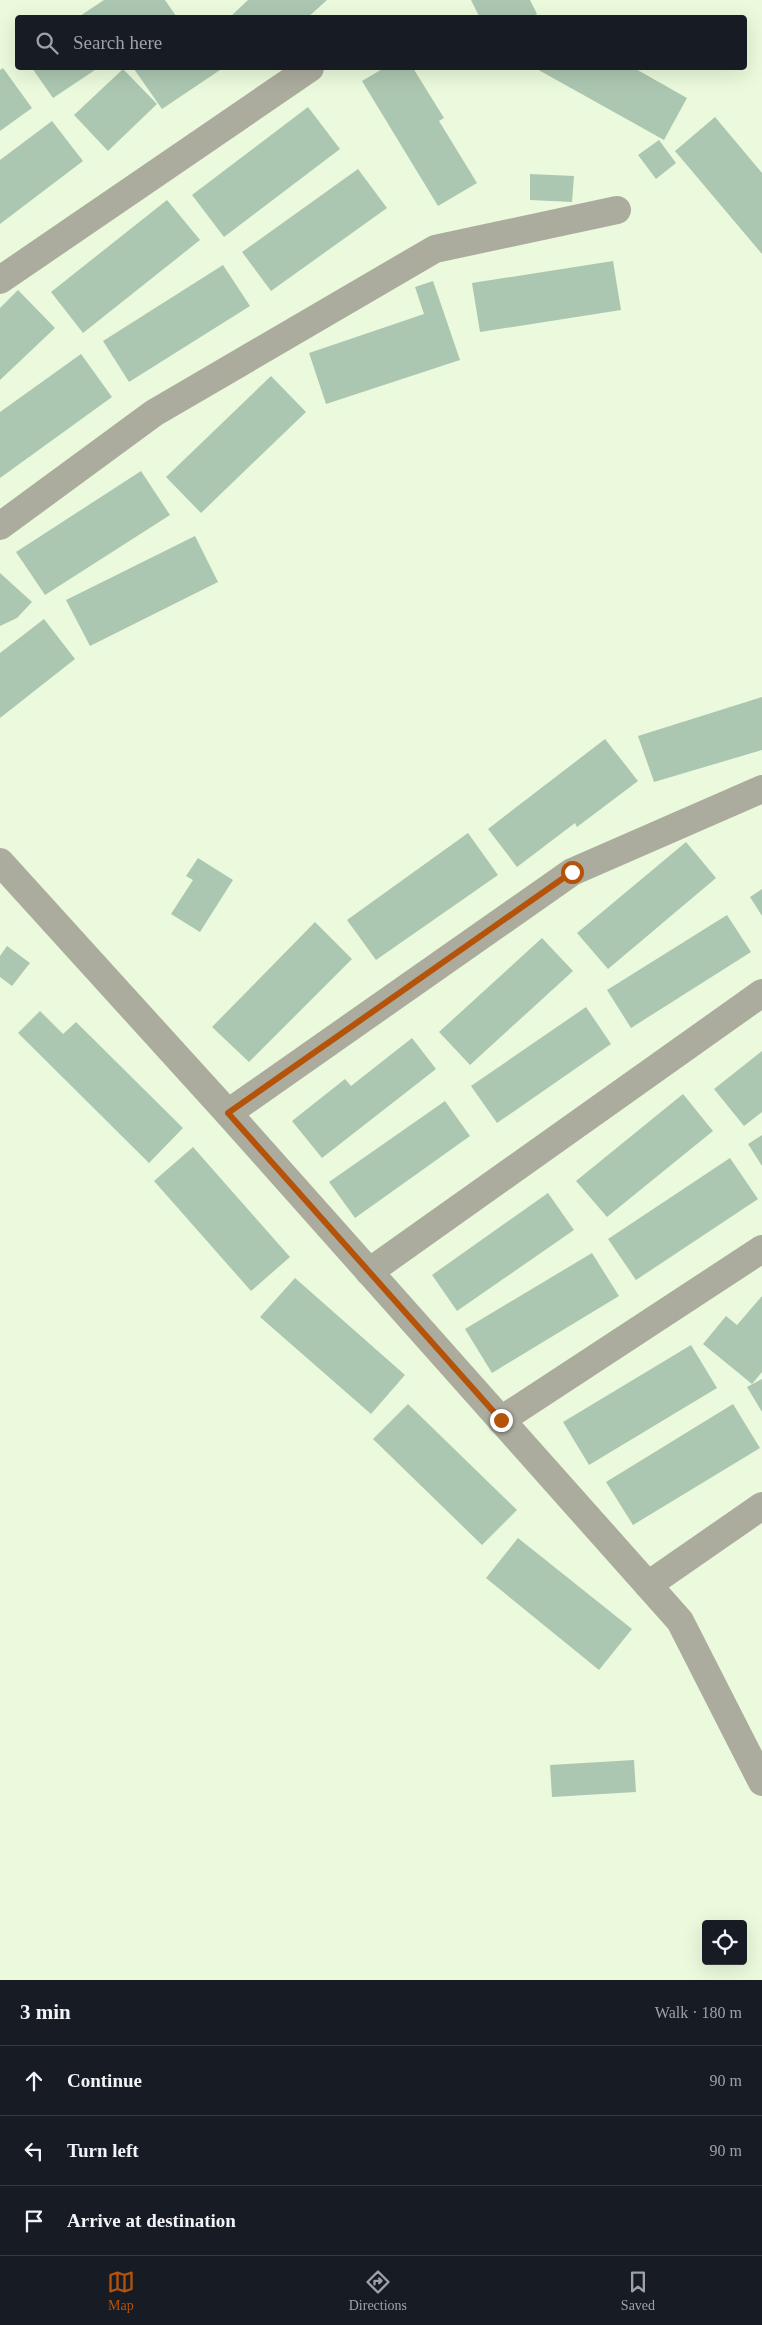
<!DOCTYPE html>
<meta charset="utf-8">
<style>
:root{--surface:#171b24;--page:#20242c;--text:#f1f3f6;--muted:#9ea1a6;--line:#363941;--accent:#b45309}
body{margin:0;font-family:Georgia,serif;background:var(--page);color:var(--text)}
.controls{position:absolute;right:15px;bottom:15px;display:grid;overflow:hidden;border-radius:5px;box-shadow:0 5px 20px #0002}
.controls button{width:45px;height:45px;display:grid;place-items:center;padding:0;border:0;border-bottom:1px solid var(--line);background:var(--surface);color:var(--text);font:25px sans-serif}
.stop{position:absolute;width:15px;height:15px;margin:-11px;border:4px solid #b45309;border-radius:50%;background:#fff}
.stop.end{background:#b45309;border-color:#fff;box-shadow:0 1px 5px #0008}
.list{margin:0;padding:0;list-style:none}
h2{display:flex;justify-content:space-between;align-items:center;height:65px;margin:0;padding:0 20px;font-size:21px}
h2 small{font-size:16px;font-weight:400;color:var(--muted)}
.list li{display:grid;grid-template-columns:32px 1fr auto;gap:15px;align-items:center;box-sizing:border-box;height:70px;padding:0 20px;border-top:1px solid var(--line)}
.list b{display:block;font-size:19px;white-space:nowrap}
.list em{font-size:16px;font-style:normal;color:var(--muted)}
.icon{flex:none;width:28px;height:28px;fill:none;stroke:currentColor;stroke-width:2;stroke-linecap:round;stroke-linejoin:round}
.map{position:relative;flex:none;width:762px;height:1980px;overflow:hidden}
.search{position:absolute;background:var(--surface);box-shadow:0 5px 20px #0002;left:15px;right:15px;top:15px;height:55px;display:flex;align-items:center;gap:12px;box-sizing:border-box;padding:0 18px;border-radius:5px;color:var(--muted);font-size:19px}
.sheet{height:275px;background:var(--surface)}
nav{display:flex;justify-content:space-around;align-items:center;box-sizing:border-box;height:70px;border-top:1px solid var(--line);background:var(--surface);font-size:14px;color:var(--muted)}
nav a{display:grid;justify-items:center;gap:2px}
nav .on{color:var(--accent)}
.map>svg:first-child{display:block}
.building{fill:#acc7b1}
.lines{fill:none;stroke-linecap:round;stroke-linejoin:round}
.minor{stroke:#acac9e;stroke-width:28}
.route{stroke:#b45309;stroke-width:6}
</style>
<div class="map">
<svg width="762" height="1980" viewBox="0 0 762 1980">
<rect width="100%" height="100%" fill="#ebfadc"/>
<g class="building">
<polygon points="104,0 165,0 176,16 173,18 77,18"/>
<polygon points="248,0 327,0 307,18 229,18"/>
<polygon points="471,0 530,0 537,14 530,18 480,18"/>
<polygon points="3,68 32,108 0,131 0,70"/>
<polygon points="32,68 98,68 53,98"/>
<polygon points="136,68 223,68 162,109 134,69"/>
<polygon points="384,68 413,68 444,118 439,121 477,183 438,206 362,81"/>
<polygon points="535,68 634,68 687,98 664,140"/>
<polygon points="123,69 157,104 108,151 74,115"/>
<polygon points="308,107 340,149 224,237 192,195"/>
<polygon points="715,117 762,173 762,254 675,151"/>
<polygon points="52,121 83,161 0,224 0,160"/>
<polygon points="659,140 676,163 656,179 638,155"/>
<polygon points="358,169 387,208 271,291 242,252"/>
<polygon points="530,174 574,176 572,202 530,200"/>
<polygon points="167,200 200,240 83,333 51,292"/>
<polygon points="613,261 621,310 480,332 472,283"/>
<polygon points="223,265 250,306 129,382 103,341"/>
<polygon points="433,281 460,360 326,404 309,353 424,314 415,287"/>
<polygon points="18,290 55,328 0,380 0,308"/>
<polygon points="81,354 112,397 0,478 0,412"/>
<polygon points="271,376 306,412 201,513 166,477"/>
<polygon points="141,471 170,515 45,595 16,552"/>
<polygon points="195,536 218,582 90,646 66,600"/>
<polygon points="0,573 32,602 17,618 0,626"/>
<polygon points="44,619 75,659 0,718 0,653"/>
<polygon points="762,697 762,750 654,782 638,736"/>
<polygon points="605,739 638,781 577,827 575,823 517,867 488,829"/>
<polygon points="468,833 498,875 376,960 347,920"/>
<polygon points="686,842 716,878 608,969 577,933"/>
<polygon points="198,858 233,880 200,932 171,914 193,880 186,876"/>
<polygon points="762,889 762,916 750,897"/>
<polygon points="727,915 751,952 631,1028 607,990"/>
<polygon points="315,922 352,959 249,1062 212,1027"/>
<polygon points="542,938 573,971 470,1065 439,1032"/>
<polygon points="7,946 30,963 12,986 0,977 0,956"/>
<polygon points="586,1007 611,1044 497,1123 471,1086"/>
<polygon points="40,1011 63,1034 76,1022 183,1128 149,1163 18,1033"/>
<polygon points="412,1038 436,1069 322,1158 292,1121 345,1079 351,1086"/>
<polygon points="762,1051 762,1112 744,1126 714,1089"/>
<polygon points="683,1094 713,1131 607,1217 576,1181"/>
<polygon points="445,1101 470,1136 355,1218 329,1182"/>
<polygon points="762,1135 762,1166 748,1144"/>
<polygon points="193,1147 290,1257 251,1291 154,1181"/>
<polygon points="730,1158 758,1199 636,1280 608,1239"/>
<polygon points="548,1193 574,1230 457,1311 432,1275"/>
<polygon points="592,1253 619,1296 492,1373 465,1329"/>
<polygon points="295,1278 405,1375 371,1414 260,1317"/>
<polygon points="762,1296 762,1372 752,1384 703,1344 726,1316 737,1325"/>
<polygon points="691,1345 717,1388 589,1465 563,1422"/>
<polygon points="762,1379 762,1412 747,1387"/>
<polygon points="408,1404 517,1510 482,1545 373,1439"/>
<polygon points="733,1404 760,1448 633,1525 606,1482"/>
<polygon points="518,1538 632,1629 599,1670 486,1578"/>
<polygon points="634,1760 636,1792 552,1797 550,1765"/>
</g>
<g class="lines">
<g class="minor">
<polyline points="0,280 310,68"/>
<polyline points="0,526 154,413 435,249 617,210"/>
<polyline points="0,862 228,1113 680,1621 762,1782"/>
<polyline points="228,1113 572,872 762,789"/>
<polyline points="369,1272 762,993"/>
<polyline points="501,1420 762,1249"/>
<polyline points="648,1585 762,1506"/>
</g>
</g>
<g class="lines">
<polyline class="route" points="501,1420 228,1113 572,872"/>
</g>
</svg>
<div class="controls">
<button><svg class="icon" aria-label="locate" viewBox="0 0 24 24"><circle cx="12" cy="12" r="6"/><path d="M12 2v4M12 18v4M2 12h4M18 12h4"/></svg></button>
</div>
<div class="stop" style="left:572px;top:872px"></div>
<div class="stop end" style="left:501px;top:1420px"></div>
<div class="search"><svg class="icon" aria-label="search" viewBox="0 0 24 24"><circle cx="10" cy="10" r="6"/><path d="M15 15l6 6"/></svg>Search here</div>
</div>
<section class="sheet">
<h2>3 min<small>Walk · 180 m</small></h2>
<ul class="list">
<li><svg class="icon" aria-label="ahead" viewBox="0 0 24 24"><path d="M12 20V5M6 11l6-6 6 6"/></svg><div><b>Continue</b></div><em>90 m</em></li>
<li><svg class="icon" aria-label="left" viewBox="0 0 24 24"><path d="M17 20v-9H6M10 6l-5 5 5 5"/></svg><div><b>Turn left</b></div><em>90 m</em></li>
<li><svg class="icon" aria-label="arrive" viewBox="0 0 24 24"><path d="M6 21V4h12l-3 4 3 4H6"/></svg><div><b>Arrive at destination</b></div></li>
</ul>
</section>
<nav>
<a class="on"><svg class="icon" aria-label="map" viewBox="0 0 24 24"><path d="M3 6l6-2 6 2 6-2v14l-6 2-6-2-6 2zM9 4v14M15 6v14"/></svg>Map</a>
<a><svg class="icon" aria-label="directions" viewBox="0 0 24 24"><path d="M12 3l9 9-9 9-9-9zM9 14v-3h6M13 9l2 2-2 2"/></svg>Directions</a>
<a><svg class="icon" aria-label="saved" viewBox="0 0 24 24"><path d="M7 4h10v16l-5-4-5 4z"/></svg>Saved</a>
</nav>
